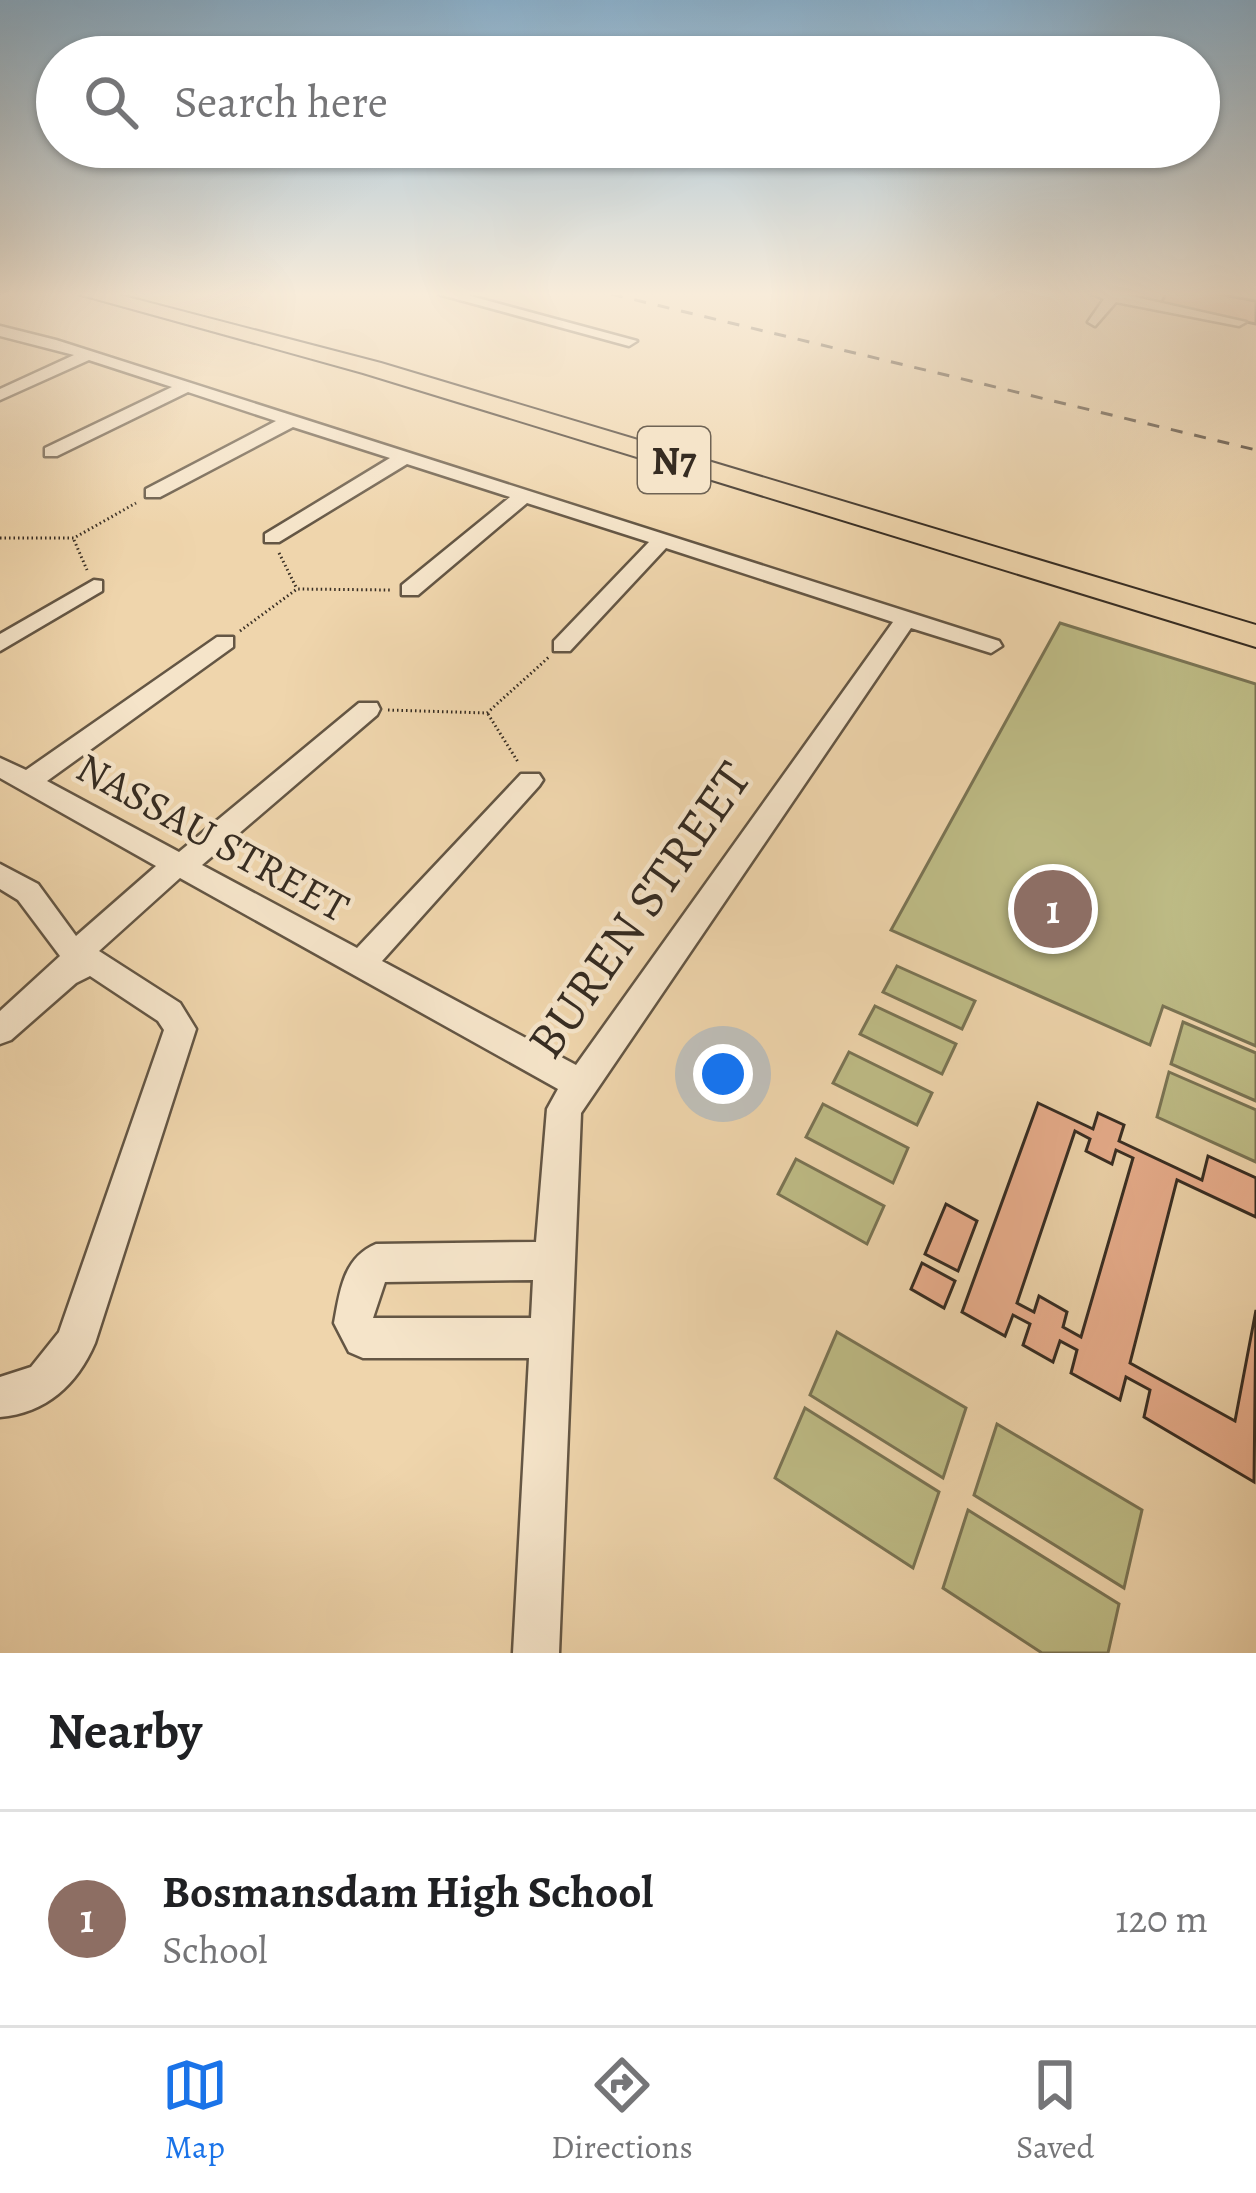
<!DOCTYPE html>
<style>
:root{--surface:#fff;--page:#f6f6f6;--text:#202124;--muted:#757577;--line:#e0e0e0;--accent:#1a73e8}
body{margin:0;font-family:Alegreya,serif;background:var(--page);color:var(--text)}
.you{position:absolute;left:723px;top:1074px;width:42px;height:42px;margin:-30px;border:9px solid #fff;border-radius:50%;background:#1a73e8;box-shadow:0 0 0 18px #1a73e833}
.badge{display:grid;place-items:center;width:78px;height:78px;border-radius:50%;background:var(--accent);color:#fff;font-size:39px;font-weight:700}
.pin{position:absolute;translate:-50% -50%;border:6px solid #fff;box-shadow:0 3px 12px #0006}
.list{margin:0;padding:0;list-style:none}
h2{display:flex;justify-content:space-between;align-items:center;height:156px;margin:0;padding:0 48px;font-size:51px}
h2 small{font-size:39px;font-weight:400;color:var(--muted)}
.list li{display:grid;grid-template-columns:78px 1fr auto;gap:36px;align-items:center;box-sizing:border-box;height:216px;padding:0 48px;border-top:3px solid var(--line)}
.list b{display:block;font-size:45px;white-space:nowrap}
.list p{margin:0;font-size:39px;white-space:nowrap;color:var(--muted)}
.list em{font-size:39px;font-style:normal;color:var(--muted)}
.icon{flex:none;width:66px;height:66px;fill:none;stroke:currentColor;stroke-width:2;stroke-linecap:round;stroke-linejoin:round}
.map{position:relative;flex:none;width:1256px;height:1653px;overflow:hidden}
.search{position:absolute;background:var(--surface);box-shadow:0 3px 9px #0004;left:36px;right:36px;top:36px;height:132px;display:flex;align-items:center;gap:30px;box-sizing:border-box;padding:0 42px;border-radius:66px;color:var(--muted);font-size:45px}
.sheet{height:372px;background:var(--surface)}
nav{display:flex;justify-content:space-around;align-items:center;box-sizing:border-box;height:168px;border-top:3px solid var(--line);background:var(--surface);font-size:33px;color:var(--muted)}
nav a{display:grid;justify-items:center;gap:6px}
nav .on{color:var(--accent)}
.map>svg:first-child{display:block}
.green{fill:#bebc86;stroke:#7a7454;stroke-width:3}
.building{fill:#e9ae8d;stroke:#362c22;stroke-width:3;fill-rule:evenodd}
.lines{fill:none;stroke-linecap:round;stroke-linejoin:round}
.minor-casing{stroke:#645644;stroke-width:5}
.highway-casing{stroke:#362c22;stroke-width:4}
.path{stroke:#362c22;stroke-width:3;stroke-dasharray:1.5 3;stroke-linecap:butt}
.minor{fill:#f5e4c9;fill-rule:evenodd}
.highway{fill:#efd5ac;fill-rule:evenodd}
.rail{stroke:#362c22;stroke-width:3;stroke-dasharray:12 12;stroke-linecap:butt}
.labels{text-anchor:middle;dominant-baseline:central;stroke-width:9;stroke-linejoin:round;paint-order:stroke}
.shield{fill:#f5e4c9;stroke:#6f6354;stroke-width:3}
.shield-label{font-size:39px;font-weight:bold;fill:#362c22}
.street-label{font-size:42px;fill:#362c22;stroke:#f5e4c9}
.near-street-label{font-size:51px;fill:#362c22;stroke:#f5e4c9}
</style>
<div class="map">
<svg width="1256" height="1653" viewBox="0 0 1256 1653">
<rect width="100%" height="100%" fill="#efd5ac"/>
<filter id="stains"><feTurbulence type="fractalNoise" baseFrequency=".00167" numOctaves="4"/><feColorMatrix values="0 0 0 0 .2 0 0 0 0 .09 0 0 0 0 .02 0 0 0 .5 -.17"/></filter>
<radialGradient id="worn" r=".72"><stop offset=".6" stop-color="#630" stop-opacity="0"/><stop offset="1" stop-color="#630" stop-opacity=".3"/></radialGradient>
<g class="green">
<polygon points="1060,623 1256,684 1256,1046 1163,1006 1150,1045 891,930"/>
<polygon points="897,966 975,1001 962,1029 883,992"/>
<polygon points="875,1006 956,1044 942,1074 860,1034"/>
<polygon points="1183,1022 1256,1053 1256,1101 1171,1064"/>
<polygon points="849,1052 932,1093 917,1125 833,1083"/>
<polygon points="1169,1072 1256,1110 1256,1162 1157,1117"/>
<polygon points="823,1104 908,1148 893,1183 806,1137"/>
<polygon points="796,1159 884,1206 867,1244 778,1194"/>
<polygon points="837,1332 966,1408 943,1478 810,1395"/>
<polygon points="805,1408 939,1492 913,1568 775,1478"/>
<polygon points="997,1424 1142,1510 1124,1588 974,1495"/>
<polygon points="968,1510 1119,1604 1108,1653 1042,1653 943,1588"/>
</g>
<g class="building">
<polygon points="1166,294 1217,294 1256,301 1256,324 1160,305"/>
<path d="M1038 1103 1093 1129 1098 1113 1124 1125 1119 1141 1202 1180 1208 1156 1256 1178V1217L1177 1180 1130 1363 1235 1421 1256 1310 1254 1482 1144 1417 1150 1390 1126 1377 1120 1400 1071 1373 1077 1350 1060 1341 1053 1362 1023 1345 1030 1324 1013 1315 1005 1336 962 1312ZM1075 1131 1090 1139 1086 1151 1112 1164 1116 1150 1133 1158 1081 1337 1063 1327 1067 1312 1039 1296 1034 1312 1017 1303Z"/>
<polygon points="946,1204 977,1221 958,1271 925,1254"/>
<polygon points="922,1263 955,1281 944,1308 911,1289"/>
</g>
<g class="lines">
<g class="minor-casing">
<g id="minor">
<polygon points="438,294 463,294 637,341 629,346"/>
<polygon points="1093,294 1122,294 1246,322 1239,326 1116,302 1095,326 1088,322 1104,299"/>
<path d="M0 326 56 340 999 641 1002 646 991 653 911 628 581 1113 559 1653H513L529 1358H363L349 1352 334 1323C340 1291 343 1258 376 1244L536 1242 547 1109 558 1089 180 878 99 951 180 1003 196 1029 95 1343C77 1385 46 1413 0 1417V1377L31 1367 59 1332 164 1030 158 1021 90 976 76 983 11 1040 0 1044V1011L60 956 18 900 0 889V864L38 884 76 936 156 866 0 778V758L26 770 217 637H233V647L47 781 179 852 359 703H377L380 709 377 715 202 865 357 948 521 774H539L543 780 539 786 382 961 576 1065 893 622 666 548 570 651H554V641L649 542 527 503 418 595H402V585L510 497 407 464 279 542H265V534L390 458 293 427 160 497H146V489L276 421 188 392 57 456H45V448L172 387 89 360 0 400V389L74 355 0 336ZM533 1280 531 1318H373L385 1282Z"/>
<polygon points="94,580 102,581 102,591 0,651 0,634"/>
</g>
</g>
<g class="highway-casing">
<polygon id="highway" points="78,294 116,294 381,363 1256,625 1256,647 363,373"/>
</g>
<g class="path">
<polyline points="0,538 74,538 136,503"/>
<polyline points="74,540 87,570"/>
<polyline points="279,553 296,587"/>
<polyline points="240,631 297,589 390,590"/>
<polyline points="388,710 487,713 549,657"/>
<polyline points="488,714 518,762"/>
</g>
<use href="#minor" class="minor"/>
<use href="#highway" class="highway"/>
<polyline class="rail" points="611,294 1256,450"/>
</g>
<linearGradient id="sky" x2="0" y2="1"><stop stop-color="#8bb5d4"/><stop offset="0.56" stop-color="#f8ecda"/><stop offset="1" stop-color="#f8ecda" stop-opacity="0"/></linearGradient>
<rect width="1256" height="526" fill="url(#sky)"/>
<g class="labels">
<rect class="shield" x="638" y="427" width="72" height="66" rx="9"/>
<g class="shield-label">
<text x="674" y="460">N7</text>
</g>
<g class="street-label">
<text transform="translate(213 837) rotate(29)">NASSAU STREET</text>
</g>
<g class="near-street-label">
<text transform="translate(639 910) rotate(-55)">BUREN STREET</text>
</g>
</g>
<rect width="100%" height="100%" filter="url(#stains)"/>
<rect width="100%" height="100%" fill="url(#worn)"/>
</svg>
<div class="you"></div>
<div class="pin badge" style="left:1053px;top:909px;background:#8d6e63">1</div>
<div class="search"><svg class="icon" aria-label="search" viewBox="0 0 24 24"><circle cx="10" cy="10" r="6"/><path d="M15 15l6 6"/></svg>Search here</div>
</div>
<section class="sheet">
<h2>Nearby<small></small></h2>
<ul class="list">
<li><span class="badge" style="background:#8d6e63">1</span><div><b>Bosmansdam High School</b><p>School</p></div><em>120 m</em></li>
</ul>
</section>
<nav>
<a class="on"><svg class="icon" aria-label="map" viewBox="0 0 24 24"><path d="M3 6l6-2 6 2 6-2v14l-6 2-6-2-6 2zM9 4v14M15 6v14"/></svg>Map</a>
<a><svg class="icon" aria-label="directions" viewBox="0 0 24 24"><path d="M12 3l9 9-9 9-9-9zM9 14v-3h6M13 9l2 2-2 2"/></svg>Directions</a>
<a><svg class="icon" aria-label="saved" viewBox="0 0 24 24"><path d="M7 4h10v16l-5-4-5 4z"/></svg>Saved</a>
</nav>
